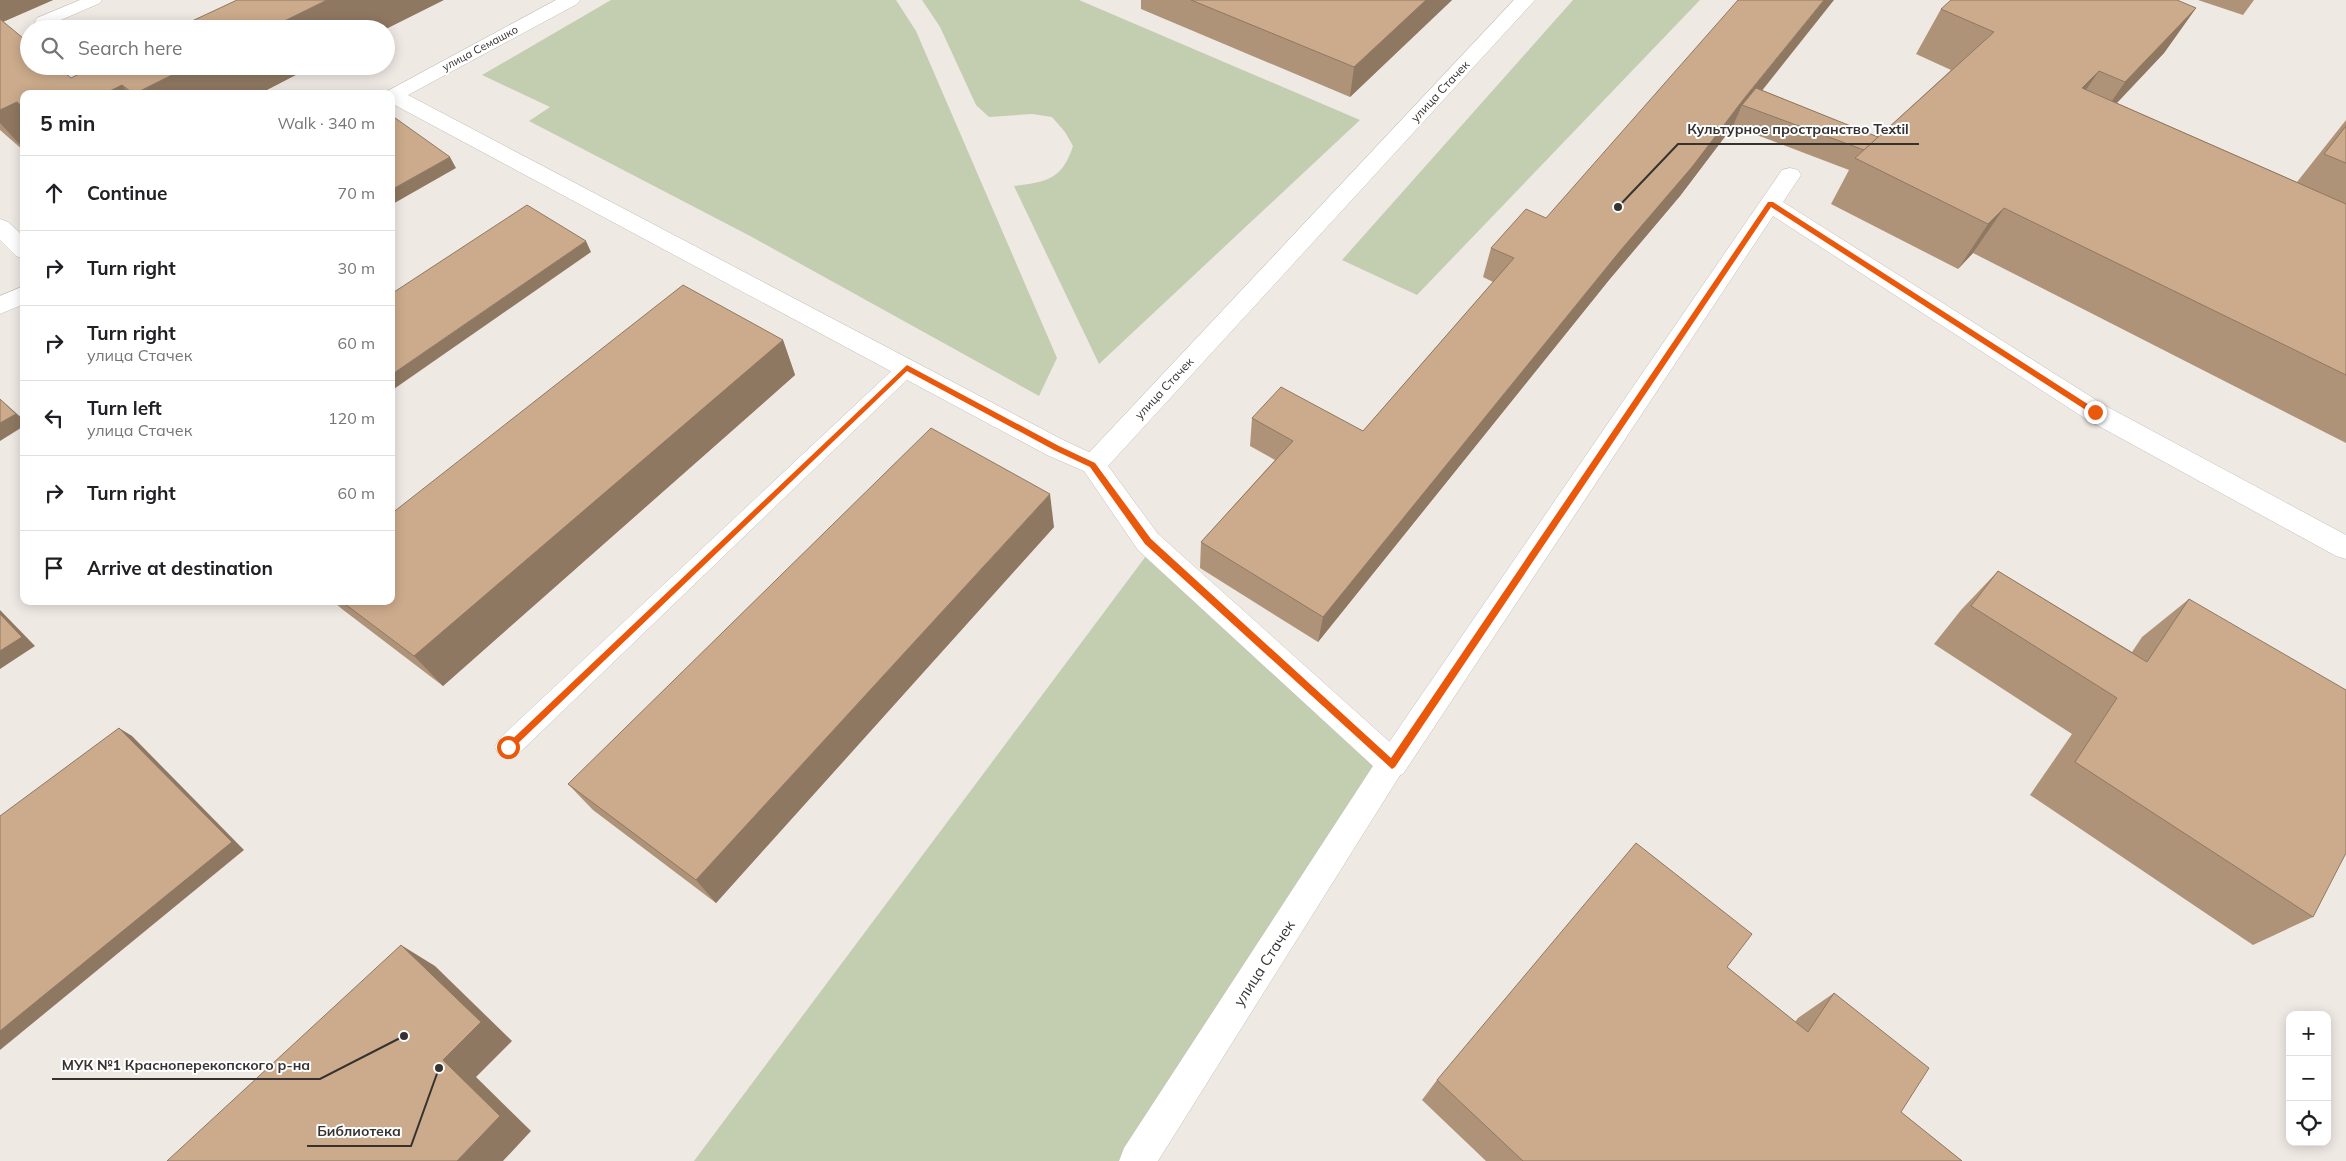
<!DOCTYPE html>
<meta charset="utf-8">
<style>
:root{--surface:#fff;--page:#f2f2f2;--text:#202124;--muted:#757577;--line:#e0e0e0}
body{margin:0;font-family:Mulish,sans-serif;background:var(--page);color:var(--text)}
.controls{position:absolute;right:15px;bottom:15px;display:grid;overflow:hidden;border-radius:10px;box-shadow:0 2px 12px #0003}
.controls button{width:45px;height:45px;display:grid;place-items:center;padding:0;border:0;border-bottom:1px solid var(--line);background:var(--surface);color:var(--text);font:25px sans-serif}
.stop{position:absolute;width:15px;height:15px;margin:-11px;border:4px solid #ea580c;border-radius:50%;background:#fff}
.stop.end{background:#ea580c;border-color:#fff;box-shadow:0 1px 5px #0008}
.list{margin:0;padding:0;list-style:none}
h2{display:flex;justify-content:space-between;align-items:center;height:65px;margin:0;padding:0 20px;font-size:21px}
h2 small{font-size:16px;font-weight:400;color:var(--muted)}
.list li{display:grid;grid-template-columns:32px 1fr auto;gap:15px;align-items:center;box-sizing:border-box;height:75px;padding:0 20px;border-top:1px solid var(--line)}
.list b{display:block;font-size:19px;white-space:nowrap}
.list p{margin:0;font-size:16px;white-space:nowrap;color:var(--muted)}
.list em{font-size:16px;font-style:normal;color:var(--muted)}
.icon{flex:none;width:28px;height:28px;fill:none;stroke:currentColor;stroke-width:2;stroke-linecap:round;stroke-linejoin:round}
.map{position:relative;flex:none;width:2346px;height:1161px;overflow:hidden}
.search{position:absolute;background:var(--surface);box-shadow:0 2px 12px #0003;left:20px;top:20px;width:375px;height:55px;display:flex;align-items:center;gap:12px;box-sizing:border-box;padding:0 18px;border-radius:28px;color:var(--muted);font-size:19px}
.panel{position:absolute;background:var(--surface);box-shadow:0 2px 12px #0003;left:20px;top:90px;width:375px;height:515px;border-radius:10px}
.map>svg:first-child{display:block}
.green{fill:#c3ceb0}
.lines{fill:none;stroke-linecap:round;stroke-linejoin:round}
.lane-casing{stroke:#c4beb9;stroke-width:1}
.street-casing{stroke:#c4beb9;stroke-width:1}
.secondary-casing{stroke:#c4beb9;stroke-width:1}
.lane{fill:#fff;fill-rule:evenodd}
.street{fill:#fff;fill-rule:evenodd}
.secondary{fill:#fff;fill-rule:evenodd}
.wall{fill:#af9378}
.shaded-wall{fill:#8f7862}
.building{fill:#ccab8c;stroke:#8f7862}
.route{fill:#ea580c}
.labels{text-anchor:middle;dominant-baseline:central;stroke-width:4;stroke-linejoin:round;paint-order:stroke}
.far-street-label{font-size:11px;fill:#353230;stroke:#fff}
.street-label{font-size:12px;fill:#353230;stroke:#fff}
.near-street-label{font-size:15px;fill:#353230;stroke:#fff}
.leader{fill:none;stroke:#353230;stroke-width:2}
.callout-dot{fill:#353230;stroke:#fff;stroke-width:2}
.callout-label{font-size:14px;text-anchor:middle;font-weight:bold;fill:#353230;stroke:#fff;stroke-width:4;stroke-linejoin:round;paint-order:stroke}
</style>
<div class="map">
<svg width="2346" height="1161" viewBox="0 0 2346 1161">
<rect width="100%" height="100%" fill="#efe9e4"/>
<g class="green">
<polygon points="611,0 896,0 916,31 1057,358 1039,396 752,237 529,121 550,107 482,75"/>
<path d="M922 0H1079L1360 120 1099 364 1014 186C1046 182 1062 180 1073 146L1065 132 1052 117 1032 114 989 117 976 105 940 27Z"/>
<polygon points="1573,0 1700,0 1417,295 1342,260"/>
<polygon points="1149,552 1381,765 1129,1161 694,1161"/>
</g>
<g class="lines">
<g class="lane-casing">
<g id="lane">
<polygon points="80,0 102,0 100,3 54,23 59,29 41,29 35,22 37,18"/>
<polygon points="907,360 914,363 918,368 914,373 517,755 508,759 499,755 495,747 499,739 900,363"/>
</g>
</g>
<g class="street-casing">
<g id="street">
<polygon points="556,0 580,0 577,4 408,95 1065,441 1102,458 1106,465 1102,472 1093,475 1047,455 391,103 391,94 382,94"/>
<polygon points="1790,168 1798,170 1801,175 1783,202 2104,405 2346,535 2346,559 2336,556 2086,419 1773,216 1403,774 1392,778 1381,774 1377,764 1381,754 1762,199 1782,170"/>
</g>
</g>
<g class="secondary-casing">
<g id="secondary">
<polygon points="1514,0 1535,0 1108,466 1158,534 1403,754 1407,764 1158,1161 1119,1161 1124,1148 1373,766 1138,550 1080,465 1084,458"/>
<polygon points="0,219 8,222 24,237 24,259 16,256 0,240"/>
<polygon points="24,286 24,304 0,314 0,296"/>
</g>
</g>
<use href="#lane" class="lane"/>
<use href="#street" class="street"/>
<use href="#secondary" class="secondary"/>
</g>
<g class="wall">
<polygon points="0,0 53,0 3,22 71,78 313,66 259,94 24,94 24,151 0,130"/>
<polygon points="1141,0 1452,0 1350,97 1141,9"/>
<polygon points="2198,0 2254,0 2243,15"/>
<polygon points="2196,8 2164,53 2117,103 2297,182 2346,120 2346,443 1973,253 1958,269 1831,204 1849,170 1733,126 1680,196 1609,280 1318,642 1200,568 1201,542 1275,460 1250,446 1252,418 1363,431 1493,282 1483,277 1491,248 1546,218 1762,90 1878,137 1951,70 1916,54 1941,9"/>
<polygon points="783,340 795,375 443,686 342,609 333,601 391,601"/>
<polygon points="1054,527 716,903 593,810 568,784"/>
<polygon points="1998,571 2132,652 2142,637 2189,599 2313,917 2253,945 2030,795 2072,734 1934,644 1961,610"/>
<polygon points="1727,967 1795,1022 1798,1018 1834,993 1901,1112 1962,1161 1486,1161 1422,1100 1437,1080"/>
</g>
<g class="shaded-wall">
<polygon points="0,0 53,0 0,23"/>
<polygon points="327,0 444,0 386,29 268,29"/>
<polygon points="1426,0 1452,0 1350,97 1354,67"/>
<polygon points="1824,0 1834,0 1749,107 1742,105 1733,126 1680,196 1609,280 1318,642 1323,617"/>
<polygon points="2196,8 2164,53 2093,128 2125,82"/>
<polygon points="190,66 313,66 259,94 134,94"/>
<polygon points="2099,71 2068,116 2082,88"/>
<polygon points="122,85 129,94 104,94"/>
<polygon points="17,102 24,110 24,149 0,123 0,110"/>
<polygon points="450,157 456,168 391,205 391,190"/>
<polygon points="2004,208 1973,253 1958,269 1988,224"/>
<polygon points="586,241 591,252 391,391 391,375"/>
<polygon points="783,340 795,375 443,686 414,656"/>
<polygon points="0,399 24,420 24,426 0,441"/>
<polygon points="1050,494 1054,527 716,903 696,880"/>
<polygon points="0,610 35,646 0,669"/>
<polygon points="119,728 132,736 244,850 0,1050 0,1031"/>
<polygon points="401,945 435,966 512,1041 476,1077 531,1131 503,1161 457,1161 443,1060"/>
</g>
<g class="building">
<polygon points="237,0 327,0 268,29 175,29"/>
<polygon points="1191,0 1426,0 1354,67"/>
<polygon points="1738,0 1824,0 1746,96 1692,167 1620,251 1323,617 1201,542 1293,441 1252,418 1281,387 1363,431 1514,258 1491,248 1526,209 1546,218"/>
<polygon points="1951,0 2177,0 2196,8 2125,82 2099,71 2082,88 2346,204 2346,375 2004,208 1988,224 1855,158 1994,32 1941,9"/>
<polygon points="0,19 29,43 29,66 57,66 71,78 95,66 190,66 134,94 122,85 104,94 24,94 24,108 17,102 0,110"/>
<polygon points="1756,88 1878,137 1864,150 1742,105"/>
<polygon points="391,115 450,157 391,190"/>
<polygon points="2346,126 2346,163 2324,154"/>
<polygon points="527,205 586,241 391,375 391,294"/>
<polygon points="683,285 783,340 414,656 341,601 391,601 391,514"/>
<polygon points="0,399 16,414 0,423"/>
<polygon points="931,428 1050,494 696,880 568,784"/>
<polygon points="1998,571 2147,662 2189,599 2346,690 2346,853 2313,917 2075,762 2117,698 1971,606"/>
<polygon points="0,614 22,637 0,651"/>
<polygon points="119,728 232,842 0,1031 0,816"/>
<polygon points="1636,843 1752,934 1727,967 1808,1032 1834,993 1929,1068 1901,1112 1962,1161 1523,1161 1437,1080"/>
<polygon points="401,945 481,1022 443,1060 500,1116 457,1161 167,1161"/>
</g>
<polygon class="route" points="1768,202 1773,202 2097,410 2097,414 2092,414 1771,207 1395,767 1392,769 1145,544 1090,467 1054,450 907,371 511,750 508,751 504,747 907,365 1059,446 1095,463 1151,539 1391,758"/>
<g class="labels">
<g class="far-street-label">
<text transform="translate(480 48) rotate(-28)">улица Семашко</text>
</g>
<g class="street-label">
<text transform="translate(1440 91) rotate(-47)">улица Стачек</text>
<text transform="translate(1164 388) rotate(-47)">улица Стачек</text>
</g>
<g class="near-street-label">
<text transform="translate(1264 963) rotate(-57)">улица Стачек</text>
</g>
</g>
<path class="leader" d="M1618 207L1678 144H1919M404 1036L320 1079H52M439 1068L411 1146H307"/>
<g class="callout-dot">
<circle cx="1618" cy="207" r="5"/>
<circle cx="404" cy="1036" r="5"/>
<circle cx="439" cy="1068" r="5"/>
</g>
<g class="callout-label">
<text x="1798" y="134">Культурное пространство Textil</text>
<text x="186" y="1070">МУК №1 Красноперекопского р-на</text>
<text x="359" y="1136">Библиотека</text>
</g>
</svg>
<div class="controls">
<button>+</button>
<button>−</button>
<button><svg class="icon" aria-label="locate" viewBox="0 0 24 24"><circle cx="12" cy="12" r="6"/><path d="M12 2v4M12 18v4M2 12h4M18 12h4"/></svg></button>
</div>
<div class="stop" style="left:508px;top:747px"></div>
<div class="stop end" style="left:2095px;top:412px"></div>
<div class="search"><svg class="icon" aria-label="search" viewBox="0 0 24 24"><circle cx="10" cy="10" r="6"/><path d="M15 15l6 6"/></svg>Search here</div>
<section class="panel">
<h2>5 min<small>Walk · 340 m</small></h2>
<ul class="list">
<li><svg class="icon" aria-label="ahead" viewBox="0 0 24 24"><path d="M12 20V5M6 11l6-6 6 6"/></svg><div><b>Continue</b></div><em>70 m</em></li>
<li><svg class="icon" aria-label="right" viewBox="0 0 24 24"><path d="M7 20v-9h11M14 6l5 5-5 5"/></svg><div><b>Turn right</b></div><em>30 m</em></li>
<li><svg class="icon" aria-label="right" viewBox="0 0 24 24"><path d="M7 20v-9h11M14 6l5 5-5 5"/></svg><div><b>Turn right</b><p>улица Стачек</p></div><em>60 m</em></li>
<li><svg class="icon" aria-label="left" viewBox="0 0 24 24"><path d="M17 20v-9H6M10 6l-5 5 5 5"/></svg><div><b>Turn left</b><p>улица Стачек</p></div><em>120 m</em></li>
<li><svg class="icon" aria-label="right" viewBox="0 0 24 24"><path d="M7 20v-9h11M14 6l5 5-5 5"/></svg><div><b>Turn right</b></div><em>60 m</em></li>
<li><svg class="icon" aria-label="arrive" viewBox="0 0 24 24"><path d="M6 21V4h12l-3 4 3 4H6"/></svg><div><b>Arrive at destination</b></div></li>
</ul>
</section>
</div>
